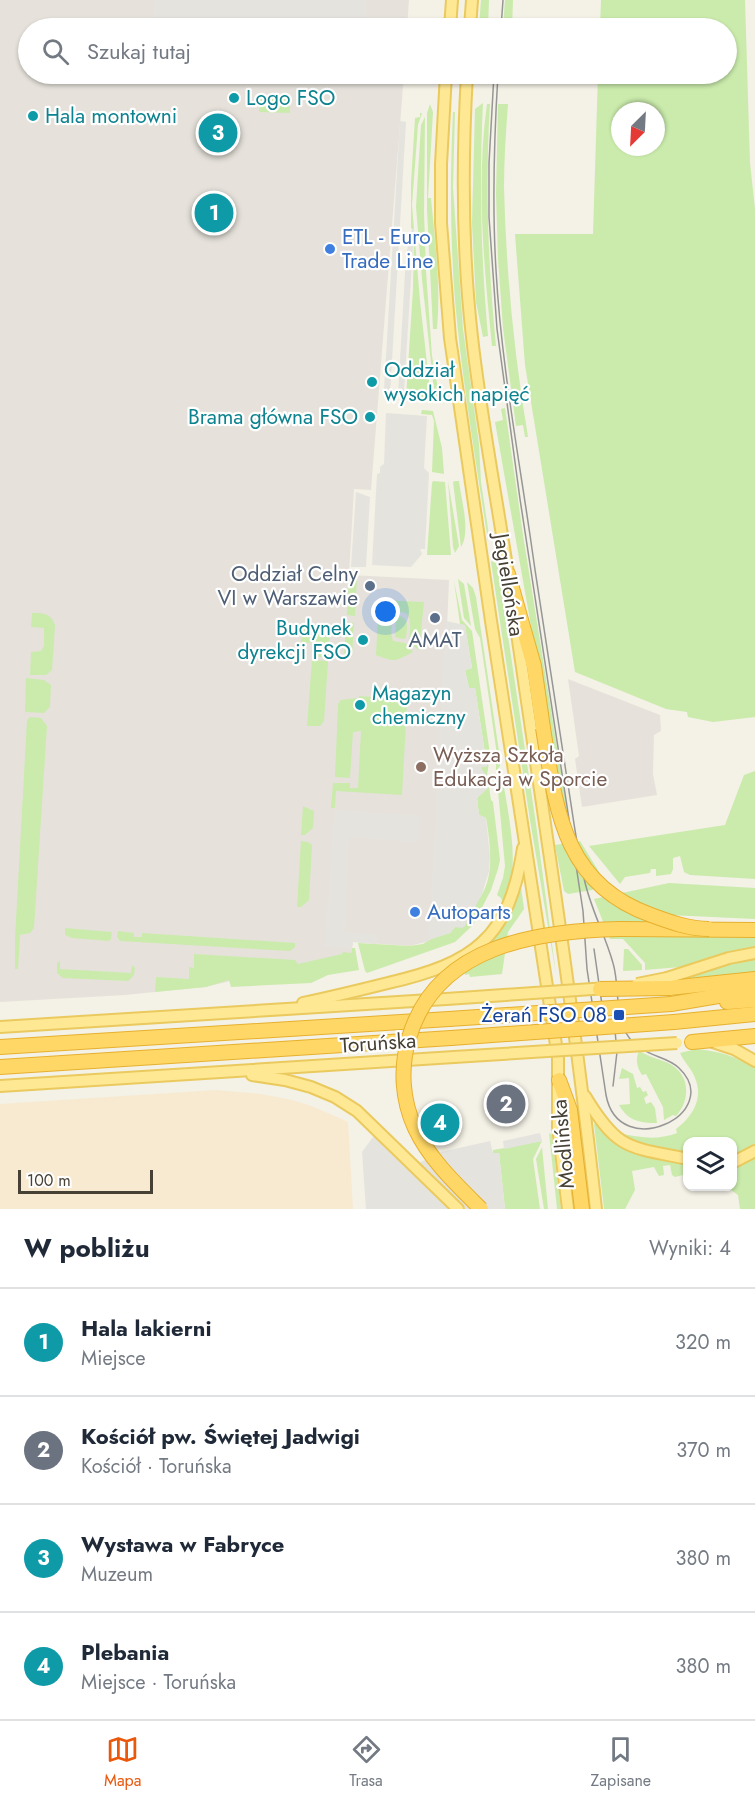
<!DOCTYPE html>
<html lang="pl">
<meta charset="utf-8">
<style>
:root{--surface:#fff;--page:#f6f6f7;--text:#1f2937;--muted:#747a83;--line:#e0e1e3;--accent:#ea580c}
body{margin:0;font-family:Jost,sans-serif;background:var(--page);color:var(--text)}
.controls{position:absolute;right:18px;bottom:18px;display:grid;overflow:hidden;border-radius:12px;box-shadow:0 2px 4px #0004}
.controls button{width:54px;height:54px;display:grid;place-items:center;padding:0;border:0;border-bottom:2px solid var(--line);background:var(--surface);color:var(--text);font:30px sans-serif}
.compass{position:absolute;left:611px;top:102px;width:54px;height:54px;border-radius:50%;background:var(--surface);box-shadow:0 2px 4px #0004;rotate:204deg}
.scale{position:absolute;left:18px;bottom:15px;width:135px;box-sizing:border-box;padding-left:6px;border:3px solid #474135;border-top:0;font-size:16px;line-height:21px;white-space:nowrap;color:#474135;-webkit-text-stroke:4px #fff;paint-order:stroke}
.you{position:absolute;left:386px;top:612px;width:21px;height:21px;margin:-15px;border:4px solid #fff;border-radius:50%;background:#1a73e8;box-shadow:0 0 0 9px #1a73e833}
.badge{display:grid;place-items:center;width:39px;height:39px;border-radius:50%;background:var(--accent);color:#fff;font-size:20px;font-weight:700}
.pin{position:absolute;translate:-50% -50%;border:3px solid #fff;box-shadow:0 2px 6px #0006}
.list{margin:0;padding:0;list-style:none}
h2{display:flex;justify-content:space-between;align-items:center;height:78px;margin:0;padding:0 24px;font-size:26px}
h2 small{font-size:20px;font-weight:400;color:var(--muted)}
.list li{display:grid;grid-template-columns:39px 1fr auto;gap:18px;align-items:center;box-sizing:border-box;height:108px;padding:0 24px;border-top:2px solid var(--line)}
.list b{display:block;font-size:22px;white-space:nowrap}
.list p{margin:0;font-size:20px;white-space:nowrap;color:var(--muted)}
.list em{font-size:20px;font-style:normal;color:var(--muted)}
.icon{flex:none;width:33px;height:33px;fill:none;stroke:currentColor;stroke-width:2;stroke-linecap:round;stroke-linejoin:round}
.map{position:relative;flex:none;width:755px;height:1209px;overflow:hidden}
.search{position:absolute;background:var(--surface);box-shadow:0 2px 4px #0004;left:18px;right:18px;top:18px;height:66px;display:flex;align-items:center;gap:15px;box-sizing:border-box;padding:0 21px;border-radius:33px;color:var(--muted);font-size:22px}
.sheet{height:510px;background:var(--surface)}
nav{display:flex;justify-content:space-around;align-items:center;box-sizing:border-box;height:84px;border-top:2px solid var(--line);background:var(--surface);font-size:16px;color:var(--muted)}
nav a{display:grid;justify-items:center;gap:3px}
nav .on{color:var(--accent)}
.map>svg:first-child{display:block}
.commercial{fill:#f7ead0}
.industrial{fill:#e6e2db}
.green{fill:#caebac;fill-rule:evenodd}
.parking{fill:#e5e3de}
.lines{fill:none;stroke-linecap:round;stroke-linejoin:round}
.major-casing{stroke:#eaca5e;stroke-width:14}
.highway-casing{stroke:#e6b02e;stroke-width:16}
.major{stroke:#ffe894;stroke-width:10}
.highway{stroke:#ffd766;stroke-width:14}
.tram{stroke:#969696;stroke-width:1.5}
.major-bridge-casing{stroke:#eaca5e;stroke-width:14;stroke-linecap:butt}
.highway-bridge-casing{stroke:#e6b02e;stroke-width:16;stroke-linecap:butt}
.major-bridge{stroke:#ffe894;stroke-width:10}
.highway-bridge{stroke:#ffd766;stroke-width:14}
.culture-dot{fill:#0f9aa8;stroke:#fff;stroke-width:2}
.shop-dot{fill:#3f7fe0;stroke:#fff;stroke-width:2}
.service-dot{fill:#5c6f8a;stroke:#fff;stroke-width:2}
.education-dot{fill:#8d6e63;stroke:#fff;stroke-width:2}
.transit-dot{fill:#1a4fb4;stroke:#fff;stroke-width:2}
.labels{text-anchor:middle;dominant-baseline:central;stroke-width:4.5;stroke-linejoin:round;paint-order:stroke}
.culture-label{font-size:21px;fill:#0d838f;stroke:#fff;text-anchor:start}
.shop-label{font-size:21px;fill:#366cbe;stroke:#fff;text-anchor:start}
.service-label{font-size:21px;fill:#4e5e75;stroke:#fff;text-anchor:end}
.street-label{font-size:21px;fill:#474135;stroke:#fff}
.education-label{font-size:21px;fill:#785e54;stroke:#fff;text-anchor:start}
.transit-label{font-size:21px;fill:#164399;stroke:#fff;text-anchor:end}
</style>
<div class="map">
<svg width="755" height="1209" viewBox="0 0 755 1209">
<rect width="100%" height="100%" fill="#f4f1e6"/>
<polygon class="commercial" points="216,1090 261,1094 292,1100 314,1107 348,1122 353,1209 0,1209 0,1104"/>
<g class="industrial">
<polygon points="0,0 409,0 407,28 28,28 28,74 404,74 371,490 354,489 349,575 449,580 434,940 409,946 353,942 351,953 205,987 125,995 0,1002"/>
<polygon points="568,679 660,715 661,731 654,735 653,774 657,795 582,807 575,759 579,756"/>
</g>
<g class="green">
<polygon points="481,0 489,0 488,28 479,28"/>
<polygon points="505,0 513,0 512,28 503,28"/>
<path d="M601 0H745L750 163 755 209V717L713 722 688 717 687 712 666 709 575 672 525 365 515 234H593L598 74H726V28H600ZM620 111H656V147H620Z"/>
<polygon points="264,95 290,97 290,113 259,112 260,99"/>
<path d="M483 103C479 181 481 258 488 336L483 337 476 302 472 223 475 109Z"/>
<path d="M430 104 433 112 428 198H431C435 242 441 285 437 329H433L427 210V113Z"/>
<path d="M487 104H490C485 185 488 265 496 346H492C484 267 476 183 487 104Z"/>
<path d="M498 104H508C506 131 504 159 504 187 506 271 514 354 528 437H525L523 425 516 426 503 328 498 259 496 194Z"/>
<path d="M453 112H455L453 187 463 329 479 444 481 482 489 535 488 541C476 461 462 381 455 300 450 237 450 175 453 112Z"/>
<polygon points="420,113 422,113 418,125 412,205 420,301 431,399 406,398 413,289 414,235 414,230 411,228 411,183 415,118 420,117"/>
<polygon points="425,117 424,213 426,271 432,356 440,399 435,400 422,279 416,207 421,125"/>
<polygon points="505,408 523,535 569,822 557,773 495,422 503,420 501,409"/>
<polygon points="422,410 433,411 442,448 444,474 432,472 434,421 432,415 421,414"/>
<polygon points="433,481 445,482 451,555 427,555 432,483"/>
<polygon points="448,481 459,546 455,553 453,547"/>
<path d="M455 481H459C461 499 471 532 461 547L453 482Z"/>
<polygon points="496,555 536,824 556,974 530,820 491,562"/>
<polygon points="349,578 357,578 355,616 347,615"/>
<polygon points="458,579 464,584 471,626 464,618"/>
<polygon points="454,581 462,620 472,631 490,754 487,776 482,770 482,767 487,766 475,688 469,688 465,670 472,668 465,626 460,624"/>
<polygon points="467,582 473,588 476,597 500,758 500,766 496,771 496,748 486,678 480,638 475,629"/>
<path d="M379 600 424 602 419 650 409 642C410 629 415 606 394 614L393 611 387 610 386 615 393 616 391 632 393 641 405 643 413 652C395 661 396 663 376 655Z"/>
<path d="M32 613C43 613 51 613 55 625L52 670 46 675H30L31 652 41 651 44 646V628L31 627Z"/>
<path d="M398 616C410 617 407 629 406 638L403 639 395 637 396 618Z"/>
<polygon points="346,622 354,623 352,657 344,657"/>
<polygon points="302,629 324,631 330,635 328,658 312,656 312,643 301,642"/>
<polygon points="312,660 328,661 324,721 320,726 307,726"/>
<polygon points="26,678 44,680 51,685 50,707 44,713 25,712"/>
<polygon points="359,696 401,699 407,703 402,795 336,791 335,808 331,808 333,783 350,783 350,788 358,788 361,731 353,732 350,778 335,777 338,704 341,700 357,698 357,701 355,701 354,708 364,709 365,702 359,701"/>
<polygon points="30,717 41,718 47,726 34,928 30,933 20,935 18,969 15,969 15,938 27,720"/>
<polygon points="755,771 755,879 690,875 684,872 680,856 673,858 673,869 671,874 656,876 656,869 651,869 650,873 625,877 620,884 589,846 725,825 744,775"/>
<path d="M502 775C513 844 531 902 464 950L489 926 503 903 501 898 497 895 503 878 505 866 497 780Z"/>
<path d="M489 787 491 800 493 802 500 860 498 869 491 890 473 925 455 942 367 973 365 971 358 943 409 946 423 944 433 938 450 933 455 927 458 926C465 917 474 907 481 896 495 875 490 842 486 818L479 815 477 798Z"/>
<polygon points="303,806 314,811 313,828 305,835 301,835"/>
<polygon points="301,841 308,842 312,845 309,900 301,907 297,907"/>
<polygon points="580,841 604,880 592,890 568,894 564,891 555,845"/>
<polygon points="669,883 755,888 755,919 669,915 755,935 755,947 734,951 681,968 680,967 645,970 645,963 623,939 610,939 594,899"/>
<polygon points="521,887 524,909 508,932 502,974 470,977 469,974 465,975 464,970 501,929 513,909"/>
<polygon points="65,928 112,932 111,939 109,941 72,938 65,935"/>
<polygon points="118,931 134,933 134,937 142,937 142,933 295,943 295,947 290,951 120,941 117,937"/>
<polygon points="352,948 355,948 359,970 328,975 311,983 231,987 229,980 206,987 155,992 156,977 189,979 189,967 194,968 194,954 295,960 298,964 342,954 343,952 351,953"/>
<polygon points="624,949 628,949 642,965 642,970 623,971"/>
<polygon points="755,958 755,974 677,981 743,959"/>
<polygon points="60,961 60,969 131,973 132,965 135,968 134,975 128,981 63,978 57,973 57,963"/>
<path d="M696 1049C719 1051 735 1056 755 1068V1144L733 1156 732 1142H688L687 1154 636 1143 622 1136 623 1134C643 1138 658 1140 677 1133L676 1129C692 1117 704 1099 695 1078 692 1069 684 1062 680 1053Z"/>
<path d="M639 1051C649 1057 660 1059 670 1064 690 1075 691 1100 676 1116L673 1115 664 1120 663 1107 646 1074 642 1075C637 1067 635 1060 639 1051Z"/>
<path d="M622 1068 633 1074 637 1088 640 1087 643 1092 646 1091 648 1095 644 1098 646 1104 651 1102 655 1108 657 1123C640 1123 628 1121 619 1105L630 1104 629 1078 619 1079Z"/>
<path d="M596 1123C620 1156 651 1157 687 1165V1174L675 1177 672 1175 670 1165 663 1166 664 1175 659 1176 654 1167 632 1171 635 1190 625 1209H604L594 1124Z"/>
<polygon points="549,1133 552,1135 561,1209 557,1209"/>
<polygon points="542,1141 533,1159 540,1209 505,1209 499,1153 493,1154 493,1150"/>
<polygon points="542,1147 548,1209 544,1209 536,1159"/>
<polygon points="755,1158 755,1209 740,1209 738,1195 727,1187 732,1186 733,1167"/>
</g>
<g class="parking">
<polygon points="155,0 366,0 365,28 153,28"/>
<polygon points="194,74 362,74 361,85"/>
<polygon points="400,121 406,122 390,395 384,390"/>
<polygon points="412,229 414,229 404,391 398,396 406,255"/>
<polygon points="386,413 427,416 424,468 429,473 425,549 420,549 422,554 411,567 372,565 377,474 380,473 380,467 384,464"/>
<polygon points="356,492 370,497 366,567 351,567"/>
<polygon points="446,621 465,625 472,668 465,670 469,688 475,688 487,767 482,767 482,770 487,776 489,787 477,798 479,815 486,818 490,856 489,871 482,894 465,926 462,928 455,927 450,933 429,940"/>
<polygon points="335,810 419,816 417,842 349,837 344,932 377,935 376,944 353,942 352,948 325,946"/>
<polygon points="376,1133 411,1167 441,1152 490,1141 493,1153 499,1153 505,1209 366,1209 362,1152"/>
<polygon points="540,1133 542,1141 504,1149 503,1141"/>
</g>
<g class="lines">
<g class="major-casing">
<g id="major">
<polyline points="450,28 452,0"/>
<polyline points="470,28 472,0"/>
<polyline points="446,74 441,164 441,223 450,338 491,621 558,1058 558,1127 568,1209"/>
<path d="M467 74C462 161 462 250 472 337 481 418 497 499 509 580"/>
<path d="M514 613C543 812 574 1010 596 1209"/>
<polyline points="667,978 729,958 755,953"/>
<path d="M303 1003C331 997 360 990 388 983 474 963 509 939 523 848"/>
<polyline points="0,1027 446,999"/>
<polyline points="713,1042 734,1049 755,1061"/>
<polyline points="252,1075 285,1080 311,1087 335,1097 357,1111 458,1209"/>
<polyline points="0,1086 454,1057"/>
<path d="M585 1096C618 1151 629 1147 688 1159"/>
<polyline points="732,1163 755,1151"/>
</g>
</g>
<g class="highway-casing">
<g id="highway">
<polyline points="508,574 534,666 543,728"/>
<polyline points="620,929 755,930"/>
<polyline points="669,988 755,979"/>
<polyline points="727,1002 755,1000"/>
<polyline points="671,1004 755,990"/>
<polyline points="674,1022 755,1014"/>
<polyline points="692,1042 755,1036"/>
<polyline points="0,1047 449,1019"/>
<polyline points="0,1067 451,1038"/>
<polyline points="559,1080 570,1110 582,1209"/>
</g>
</g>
<use href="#major" class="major"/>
<use href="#highway" class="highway"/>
<g class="tram">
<polyline points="501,28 503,0"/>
<path d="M494 74 489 163V217L497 329 520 499 583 911 587 969 606 1095C619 1164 726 1113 679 1068 669 1058 654 1057 642 1049 610 1030 622 993 613 963 605 934 590 908 584 878 576 844 572 808 566 772 554 696 542 619 531 542 518 452 501 361 496 270 492 205 494 139 498 74"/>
<polyline points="594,949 603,1012"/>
<polyline points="613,1086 617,1052 614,1020"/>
</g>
<g class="major-bridge-casing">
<g id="major-bridge">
<polyline points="637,984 667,978"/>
<polyline points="446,999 607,988"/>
<polyline points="454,1057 677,1043"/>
</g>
</g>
<g class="highway-bridge-casing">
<g id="highway-bridge">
<path d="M543 728C556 809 563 884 651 915 670 922 689 929 709 929"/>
<polyline points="600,989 669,988"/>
<polyline points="449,1019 671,1004"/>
<polyline points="451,1038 674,1022"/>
<path d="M481 1209C456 1184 430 1160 415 1128 402 1100 400 1068 409 1038 436 945 537 931 620 929"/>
</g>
</g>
<use href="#major-bridge" class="major-bridge"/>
<use href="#highway-bridge" class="highway-bridge"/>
</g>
<g class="culture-dot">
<circle cx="234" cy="98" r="6"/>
<circle cx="33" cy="116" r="6"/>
<circle cx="372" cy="382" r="6"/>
<circle cx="370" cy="417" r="6"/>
<circle cx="363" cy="640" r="6"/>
<circle cx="360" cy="705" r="6"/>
</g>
<g class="shop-dot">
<circle cx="330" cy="249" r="6"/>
<circle cx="415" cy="912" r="6"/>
</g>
<g class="service-dot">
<circle cx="370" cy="586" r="6"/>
<circle cx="435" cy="618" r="6"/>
</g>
<circle class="education-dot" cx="421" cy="767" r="6"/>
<rect class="transit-dot" x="613" y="1009" width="12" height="12" rx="3"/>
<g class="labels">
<g class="culture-label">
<text x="246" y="98">Logo FSO</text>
<text x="45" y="116">Hala montowni</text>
<text x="384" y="370">Oddział<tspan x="384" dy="24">wysokich napięć</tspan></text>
<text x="358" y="417" text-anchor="end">Brama główna FSO</text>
<text x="351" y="628" text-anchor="end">Budynek<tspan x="351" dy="24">dyrekcji FSO</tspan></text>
<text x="372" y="693">Magazyn<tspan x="372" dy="24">chemiczny</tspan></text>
</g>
<g class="shop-label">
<text x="342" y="237">ETL - Euro<tspan x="342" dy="24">Trade Line</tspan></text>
<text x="427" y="912">Autoparts</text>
</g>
<g class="service-label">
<text x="358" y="574">Oddział Celny<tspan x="358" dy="24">VI w Warszawie</tspan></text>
<text x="435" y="640" text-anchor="middle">AMAT</text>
</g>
<g class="street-label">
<text transform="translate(509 585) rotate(81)">Jagiellońska</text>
<text transform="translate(378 1043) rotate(-4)">Toruńska</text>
<text transform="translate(563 1144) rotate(-95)">Modlińska</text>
</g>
<g class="education-label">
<text x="433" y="755">Wyższa Szkoła<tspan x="433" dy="24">Edukacja w Sporcie</tspan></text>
</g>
<g class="transit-label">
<text x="607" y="1015">Żerań FSO 08</text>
</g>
</g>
</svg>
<div class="controls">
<button><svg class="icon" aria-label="layers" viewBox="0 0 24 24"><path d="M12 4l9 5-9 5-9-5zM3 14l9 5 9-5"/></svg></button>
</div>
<svg class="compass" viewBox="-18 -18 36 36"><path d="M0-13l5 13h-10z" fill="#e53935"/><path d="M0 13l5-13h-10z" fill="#747a83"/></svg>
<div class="scale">100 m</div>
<div class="you"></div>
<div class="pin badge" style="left:214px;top:213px;background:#0f9aa8">1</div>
<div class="pin badge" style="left:506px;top:1104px;background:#6b7280">2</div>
<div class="pin badge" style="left:218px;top:133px;background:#0f9aa8">3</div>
<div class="pin badge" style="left:440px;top:1123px;background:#0f9aa8">4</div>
<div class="search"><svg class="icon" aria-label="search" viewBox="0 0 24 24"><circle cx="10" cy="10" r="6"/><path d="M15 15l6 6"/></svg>Szukaj tutaj</div>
</div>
<section class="sheet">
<h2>W pobliżu<small>Wyniki: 4</small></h2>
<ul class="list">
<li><span class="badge" style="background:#0f9aa8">1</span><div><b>Hala lakierni</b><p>Miejsce</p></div><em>320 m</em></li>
<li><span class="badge" style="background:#6b7280">2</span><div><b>Kościół pw. Świętej Jadwigi</b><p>Kościół · Toruńska</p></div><em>370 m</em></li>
<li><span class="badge" style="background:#0f9aa8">3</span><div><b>Wystawa w Fabryce</b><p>Muzeum</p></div><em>380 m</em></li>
<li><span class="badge" style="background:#0f9aa8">4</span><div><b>Plebania</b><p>Miejsce · Toruńska</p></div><em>380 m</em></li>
</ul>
</section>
<nav>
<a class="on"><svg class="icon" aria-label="map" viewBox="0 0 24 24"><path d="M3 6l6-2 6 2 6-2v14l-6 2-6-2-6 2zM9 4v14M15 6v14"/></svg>Mapa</a>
<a><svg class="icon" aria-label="directions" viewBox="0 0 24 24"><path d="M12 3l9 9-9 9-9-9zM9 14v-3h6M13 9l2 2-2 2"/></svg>Trasa</a>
<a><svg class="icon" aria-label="saved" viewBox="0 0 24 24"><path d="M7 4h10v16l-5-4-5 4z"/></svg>Zapisane</a>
</nav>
